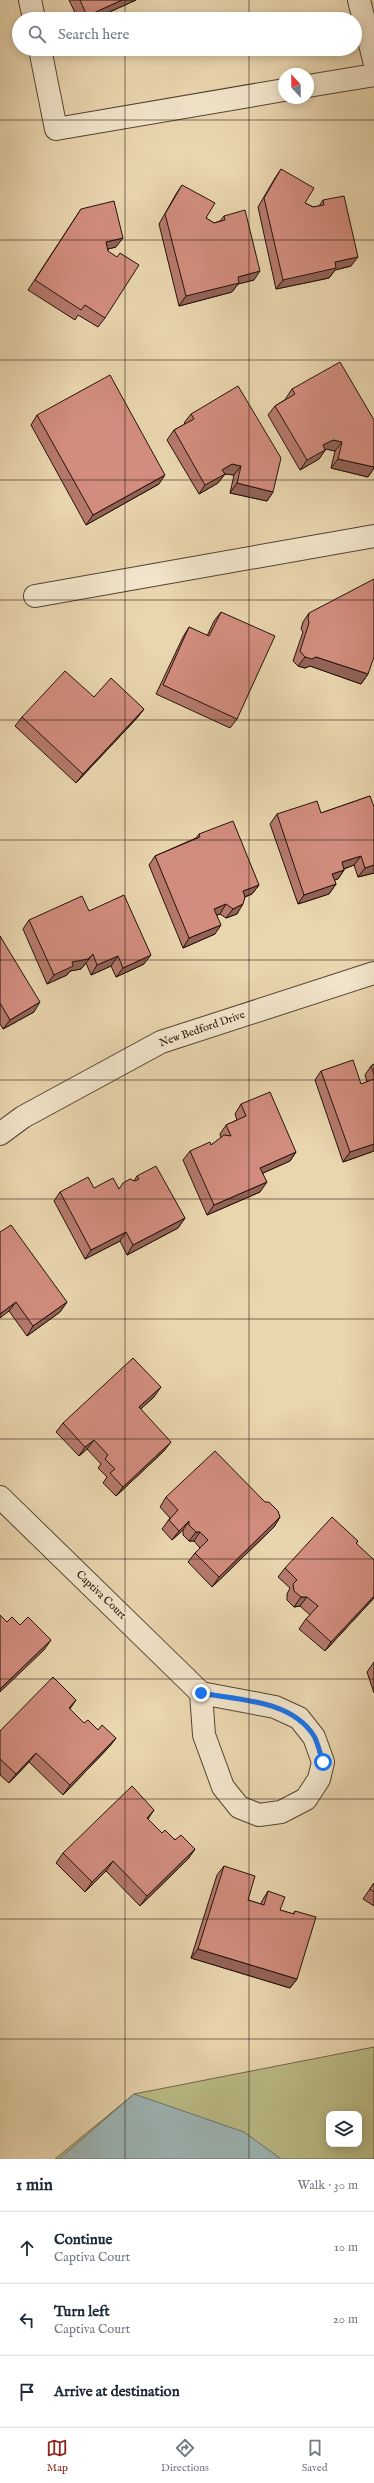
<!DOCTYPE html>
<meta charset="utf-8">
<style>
:root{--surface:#fff;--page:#f2f2f3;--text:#1f2937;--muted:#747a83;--line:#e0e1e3;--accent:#8f2418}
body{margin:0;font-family:"IM FELL English",serif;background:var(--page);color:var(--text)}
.controls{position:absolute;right:12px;bottom:12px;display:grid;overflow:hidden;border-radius:8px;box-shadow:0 2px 10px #0003}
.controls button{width:36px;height:36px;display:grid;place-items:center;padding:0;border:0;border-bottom:1px solid var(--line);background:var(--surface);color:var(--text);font:20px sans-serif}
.compass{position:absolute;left:278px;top:68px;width:36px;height:36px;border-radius:50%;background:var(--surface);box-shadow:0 2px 10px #0003;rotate:338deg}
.stop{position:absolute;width:12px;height:12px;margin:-9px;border:3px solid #1a73e8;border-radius:50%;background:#fff}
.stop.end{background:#1a73e8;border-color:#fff;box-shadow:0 1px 4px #0008}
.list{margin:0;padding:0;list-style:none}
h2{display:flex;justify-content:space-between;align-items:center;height:52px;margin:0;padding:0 16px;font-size:17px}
h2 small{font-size:13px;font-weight:400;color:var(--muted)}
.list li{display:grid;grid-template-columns:26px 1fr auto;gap:12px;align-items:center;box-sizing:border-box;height:72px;padding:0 16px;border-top:1px solid var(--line)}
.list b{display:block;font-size:15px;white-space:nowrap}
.list p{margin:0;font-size:13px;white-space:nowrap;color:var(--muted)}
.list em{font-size:13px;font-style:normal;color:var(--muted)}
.icon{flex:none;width:22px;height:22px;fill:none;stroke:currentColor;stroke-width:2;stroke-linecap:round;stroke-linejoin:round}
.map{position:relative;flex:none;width:374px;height:2159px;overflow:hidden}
.search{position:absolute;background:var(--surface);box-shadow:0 2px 10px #0003;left:12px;right:12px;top:12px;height:44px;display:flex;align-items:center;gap:10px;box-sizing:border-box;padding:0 14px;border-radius:22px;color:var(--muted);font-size:15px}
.sheet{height:268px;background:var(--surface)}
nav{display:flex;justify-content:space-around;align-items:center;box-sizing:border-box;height:56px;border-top:1px solid var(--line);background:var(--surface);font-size:11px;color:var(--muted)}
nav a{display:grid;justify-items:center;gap:2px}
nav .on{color:var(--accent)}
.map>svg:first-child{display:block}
.green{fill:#bbbc87;stroke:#6f6748;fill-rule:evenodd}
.water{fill:#9cb6b6;stroke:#6c7471}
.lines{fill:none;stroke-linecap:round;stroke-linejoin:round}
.minor-casing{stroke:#544333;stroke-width:24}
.minor{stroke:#f1e4ca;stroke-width:22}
.wall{fill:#b5796c;stroke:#23120a}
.shaded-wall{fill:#936358;stroke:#23120a}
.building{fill:#d28d7e;stroke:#23120a}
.route{stroke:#1a73e8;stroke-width:5}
.grid{fill:none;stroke:#23120a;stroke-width:1;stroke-opacity:0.55}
.labels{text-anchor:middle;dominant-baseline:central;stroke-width:3;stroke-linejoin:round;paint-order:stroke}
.street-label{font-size:11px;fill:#23120a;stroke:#f1e4ca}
</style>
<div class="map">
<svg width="374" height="2159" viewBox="0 0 374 2159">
<rect width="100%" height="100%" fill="#e9d5ae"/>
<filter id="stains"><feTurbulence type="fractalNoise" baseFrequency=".005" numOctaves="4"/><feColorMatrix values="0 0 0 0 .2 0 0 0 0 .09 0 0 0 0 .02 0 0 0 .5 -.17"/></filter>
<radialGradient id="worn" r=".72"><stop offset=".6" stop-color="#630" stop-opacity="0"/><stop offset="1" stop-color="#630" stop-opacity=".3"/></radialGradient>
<path class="green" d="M374 2047V2159H55L134 2094ZM329 2114H359V2144H329Z"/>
<polygon class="water" points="134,2094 244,2132 281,2159 59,2159"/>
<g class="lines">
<g class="minor-casing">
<g id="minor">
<polyline points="30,0 34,19"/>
<polyline points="359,0 374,60"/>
<polyline points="40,49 56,129 284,90"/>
<polyline points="308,86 374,75"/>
<polyline points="35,596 374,536"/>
<polyline points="0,1134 23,1117 161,1042 374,973"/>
<polyline points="0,1497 201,1693 275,1707 299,1718 314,1737 323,1762 319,1779 306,1799 281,1812 259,1815 239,1807 223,1787 204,1735 201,1693"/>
</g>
</g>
<use href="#minor" class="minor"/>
</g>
<g class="wall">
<polygon points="69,0 136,0 94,19 78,19"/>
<polygon points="281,169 305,203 313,207 319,206 323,200 351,266 335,270 329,278 276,289 258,207 275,178"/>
<polygon points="182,185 206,218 214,223 220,221 224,216 254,280 238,284 232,292 179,306 159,224 176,194"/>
<polygon points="81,209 116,247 108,249 105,318 98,327 78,315 75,320 28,290"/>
<polygon points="292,389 374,420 374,468 368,477 331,468 335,451 326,449 319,459 300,470 268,415 275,406 286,399 286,398"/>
<polygon points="191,414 273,492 267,501 230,493 234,475 225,474 218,483 199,494 167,440 174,430 185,424 184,423"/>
<polygon points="37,415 159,484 86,525 31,425"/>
<polygon points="221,612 237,719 230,728 156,694 183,637 189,627 207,636 214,621"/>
<polygon points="309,613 368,674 361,684 310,666 305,668 298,666 293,661 303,632 301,629 303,622"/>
<polygon points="94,697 144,709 137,718 76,783 15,726 22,717"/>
<polygon points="370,796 374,873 358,877 354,865 344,869 344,870 338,879 334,880 336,884 329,894 298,904 270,824 277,814 321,813"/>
<polygon points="199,834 259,885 252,894 245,897 237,914 226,918 220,914 217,915 215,934 183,948 149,865 155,856 196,838"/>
<polygon points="89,911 144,964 116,977 111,966 91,975 86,963 81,969 70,971 67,975 47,984 23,929 29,920"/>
<polygon points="0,936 34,1012 3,1029 0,1024"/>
<polygon points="374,1064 374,1151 343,1162 315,1080 321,1071 361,1084 367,1082 365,1075 371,1066"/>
<polygon points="241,1104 296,1152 290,1161 263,1173 260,1192 207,1215 183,1160 190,1151 211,1145 221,1138 220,1134 226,1125 237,1120 235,1114"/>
<polygon points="137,1176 185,1218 178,1228 127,1255 120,1241 85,1259 54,1201 60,1192 119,1189 134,1181"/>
<polygon points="0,1232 67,1302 60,1312 27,1336 9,1311"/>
<polygon points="154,1397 140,1409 164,1451 116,1496 103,1483 107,1477 98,1468 101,1464 87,1449 79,1456 56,1432 63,1423"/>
<polygon points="166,1497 280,1517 274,1527 212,1587 188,1562 195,1553 200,1548 194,1541 189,1541 183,1535 183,1530 172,1540 162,1529 170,1518 160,1507"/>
<polygon points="358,1541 356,1544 374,1598 325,1651 299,1629 306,1619 310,1615 300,1606 294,1607 287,1600 287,1594 290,1588 278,1577 285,1568"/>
<polygon points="374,1662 374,1693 367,1672"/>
<polygon points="70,1709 84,1723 116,1738 109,1747 63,1795 29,1762 9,1783 0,1775 0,1731"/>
<polygon points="148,1819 162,1833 195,1849 188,1859 140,1906 106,1871 85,1892 56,1863 63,1853"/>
<polygon points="224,1866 248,1900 261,1904 262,1901 268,1891 280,1910 293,1914 295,1911 297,1979 290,1988 191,1958 217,1875"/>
<polygon points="374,1883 374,1906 363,1899"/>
</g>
<g class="shaded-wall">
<polygon points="122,0 136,0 94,19 85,19 87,16"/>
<polygon points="123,238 116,247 100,251 106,242"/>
<polygon points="358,257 351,266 335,270 329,278 276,289 283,280 335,262"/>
<polygon points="260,271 254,280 238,284 232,292 179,306 186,296 238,277"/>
<polygon points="333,440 342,442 335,451 326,449 325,450 319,459 300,470 307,460 323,445"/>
<polygon points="338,459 374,467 374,468 368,477 331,468"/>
<polygon points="232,464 241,466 234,475 225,474 218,483 199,494 205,485 222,470"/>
<polygon points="165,475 159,484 86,525 93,515"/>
<polygon points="237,483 273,492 267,501 230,493"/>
<polygon points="305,657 316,657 368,674 361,684 310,666 305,668 298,666"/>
<polygon points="144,709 137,718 76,783 83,774"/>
<polygon points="361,856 354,865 335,872 342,862"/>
<polygon points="374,865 374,873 358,877 365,868"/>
<polygon points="344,870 338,879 326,883 332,874"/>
<polygon points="336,884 329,894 298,904 304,895"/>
<polygon points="259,885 252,894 236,900 243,891"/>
<polygon points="226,904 220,914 208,919 214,909"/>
<polygon points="243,904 237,914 226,918 233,909"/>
<polygon points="221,925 215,934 183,948 189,938"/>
<polygon points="93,954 81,969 70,971 67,975 47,984 54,975 72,962"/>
<polygon points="151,955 144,964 116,977 123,968"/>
<polygon points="118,956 111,966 91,975 97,965"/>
<polygon points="40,1002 34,1012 3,1029 10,1020"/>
<polygon points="374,1144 374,1151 343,1162 350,1152"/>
<polygon points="296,1152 290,1161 254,1177 260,1168"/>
<polygon points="267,1182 260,1192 207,1215 214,1205"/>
<polygon points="185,1218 178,1228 127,1255 133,1245"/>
<polygon points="126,1232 120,1241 85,1259 91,1250"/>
<polygon points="16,1302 9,1311 0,1318 0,1314"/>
<polygon points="67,1302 60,1312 27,1336 33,1326"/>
<polygon points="161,1387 154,1397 132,1417 139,1407"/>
<polygon points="94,1440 87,1449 79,1456 85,1447"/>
<polygon points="171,1442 164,1451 116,1496 123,1487"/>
<polygon points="280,1517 274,1527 212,1587 219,1577"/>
<polygon points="189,1521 183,1530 172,1540 179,1531"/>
<polygon points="196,1532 200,1532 194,1541 189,1541"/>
<polygon points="374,1596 374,1598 325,1651 331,1642"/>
<polygon points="301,1597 307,1597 300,1606 294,1607"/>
<polygon points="51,1640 44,1650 0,1692 0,1689"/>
<polygon points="76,1700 70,1709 69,1708"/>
<polygon points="116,1738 109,1747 63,1795 70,1785"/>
<polygon points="36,1753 29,1762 9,1783 16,1774"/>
<polygon points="154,1810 148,1819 147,1818"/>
<polygon points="195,1849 188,1859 140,1906 147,1896"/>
<polygon points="113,1861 106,1871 85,1892 92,1882"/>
<polygon points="198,1949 297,1979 290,1988 191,1958"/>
</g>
<g class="building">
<polygon points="80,0 122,0 87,16"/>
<polygon points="281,169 314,188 305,203 313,207 324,205 323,200 344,196 358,257 335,262 336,268 283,280 264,198"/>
<polygon points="182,185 215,203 206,218 214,223 225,220 224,216 245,210 260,271 238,277 239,283 186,296 165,214"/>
<polygon points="114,201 123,238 106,242 108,251 117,257 120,253 139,265 105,318 85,305 81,310 35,280 81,209"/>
<polygon points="340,362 374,420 374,467 338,459 342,442 333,440 323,445 325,450 307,460 275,406 295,394 292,389"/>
<polygon points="110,375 165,475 93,515 37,415"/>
<polygon points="238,386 281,458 273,492 237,483 241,466 232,464 222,470 225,474 205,485 174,430 194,419 191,414"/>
<polygon points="374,579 374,657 368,674 316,657 312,659 305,657 300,651 309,623 308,619 309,613"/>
<polygon points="221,612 275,636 237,719 163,685 189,627 209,636"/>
<polygon points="65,671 94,697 111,678 144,709 83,774 22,717"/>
<polygon points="370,796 374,807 374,865 365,868 361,856 342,862 344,870 332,874 336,884 304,895 277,814 317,801 321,813"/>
<polygon points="233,821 259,885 243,891 245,897 243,904 233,909 226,904 214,909 221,925 189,938 155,856 200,837 199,834"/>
<polygon points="124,895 151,955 123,968 118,956 97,965 93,954 88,959 72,962 73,966 54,975 29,920 82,896 89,911"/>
<polygon points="0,936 40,1002 10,1020 0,1003"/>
<polygon points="353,1060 361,1084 374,1079 374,1144 350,1152 321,1071"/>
<polygon points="374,1064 374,1074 371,1066"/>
<polygon points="270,1092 296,1152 260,1168 267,1182 214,1205 190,1151 210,1142 211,1145 224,1135 231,1136 226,1125 246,1116 241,1104"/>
<polygon points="156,1166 185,1218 133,1245 126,1232 91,1250 60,1192 88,1177 94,1188 113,1178 119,1189 123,1183 130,1179 135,1181 139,1179 137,1176"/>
<polygon points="11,1225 67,1302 33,1326 16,1302 0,1314 0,1232"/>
<polygon points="133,1358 161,1387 139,1407 171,1442 123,1487 110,1473 115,1469 105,1459 108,1455 94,1440 85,1447 63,1423"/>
<polygon points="215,1451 265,1502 269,1502 278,1511 280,1517 219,1577 195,1553 208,1540 200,1532 196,1532 189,1525 189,1521 179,1531 169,1520 178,1510 166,1497"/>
<polygon points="332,1517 358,1541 356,1543 374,1560 374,1596 331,1642 306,1619 318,1606 307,1597 301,1597 294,1591 293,1584 297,1580 285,1568"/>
<polygon points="0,1615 7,1622 12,1617 20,1625 28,1617 51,1640 0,1689"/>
<polygon points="53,1677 76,1700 69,1708 84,1723 88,1720 98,1730 102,1725 116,1738 70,1785 36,1753 16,1774 0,1759 0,1731"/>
<polygon points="132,1786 154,1810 147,1818 162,1833 165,1830 175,1840 181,1835 195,1849 147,1896 113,1861 92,1882 63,1853"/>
<polygon points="224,1866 255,1876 248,1900 264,1905 268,1891 285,1897 280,1910 294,1914 295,1911 316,1917 297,1979 198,1949"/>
<polygon points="374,1883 374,1892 370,1889"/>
</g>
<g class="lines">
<path class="route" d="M201 1693C239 1700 291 1700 314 1736 318 1743 320 1754 323 1762"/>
</g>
<path class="grid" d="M125 0V19M249 0V19M125 49V2159M249 49V2159M0 120H374M0 240H374M0 360H374M0 480H374M0 600H374M0 720H374M0 840H374M0 960H374M0 1080H374M0 1199H374M0 1319H374M0 1439H374M0 1559H374M0 1679H374M0 1799H374M0 1919H374M0 2039H374"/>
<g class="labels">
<g class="street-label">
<text transform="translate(202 1029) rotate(-19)">New Bedford Drive</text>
<text transform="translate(101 1595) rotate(44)">Captiva Court</text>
</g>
</g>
<rect width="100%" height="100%" filter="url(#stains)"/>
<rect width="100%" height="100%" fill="url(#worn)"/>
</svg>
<div class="controls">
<button><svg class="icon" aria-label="layers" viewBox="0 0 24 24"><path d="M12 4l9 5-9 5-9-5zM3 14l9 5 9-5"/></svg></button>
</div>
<svg class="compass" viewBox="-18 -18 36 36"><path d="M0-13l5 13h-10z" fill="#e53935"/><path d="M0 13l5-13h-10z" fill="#747a83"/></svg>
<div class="stop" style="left:323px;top:1762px"></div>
<div class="stop end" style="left:201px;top:1693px"></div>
<div class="search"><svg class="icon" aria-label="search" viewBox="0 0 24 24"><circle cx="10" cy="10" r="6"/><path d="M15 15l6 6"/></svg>Search here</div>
</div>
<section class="sheet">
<h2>1 min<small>Walk · 30 m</small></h2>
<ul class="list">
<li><svg class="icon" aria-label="ahead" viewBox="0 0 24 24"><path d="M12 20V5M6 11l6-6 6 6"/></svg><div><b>Continue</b><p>Captiva Court</p></div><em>10 m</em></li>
<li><svg class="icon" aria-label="left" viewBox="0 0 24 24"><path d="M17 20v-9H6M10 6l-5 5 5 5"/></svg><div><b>Turn left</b><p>Captiva Court</p></div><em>20 m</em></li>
<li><svg class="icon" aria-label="arrive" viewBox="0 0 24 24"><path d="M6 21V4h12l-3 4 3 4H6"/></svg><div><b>Arrive at destination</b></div></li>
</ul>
</section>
<nav>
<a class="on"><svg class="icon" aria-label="map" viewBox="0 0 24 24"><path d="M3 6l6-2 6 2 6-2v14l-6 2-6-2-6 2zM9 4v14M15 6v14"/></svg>Map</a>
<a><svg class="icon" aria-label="directions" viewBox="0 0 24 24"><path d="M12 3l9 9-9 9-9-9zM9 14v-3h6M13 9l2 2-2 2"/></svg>Directions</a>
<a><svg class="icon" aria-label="saved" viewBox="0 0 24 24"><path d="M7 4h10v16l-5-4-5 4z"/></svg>Saved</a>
</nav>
